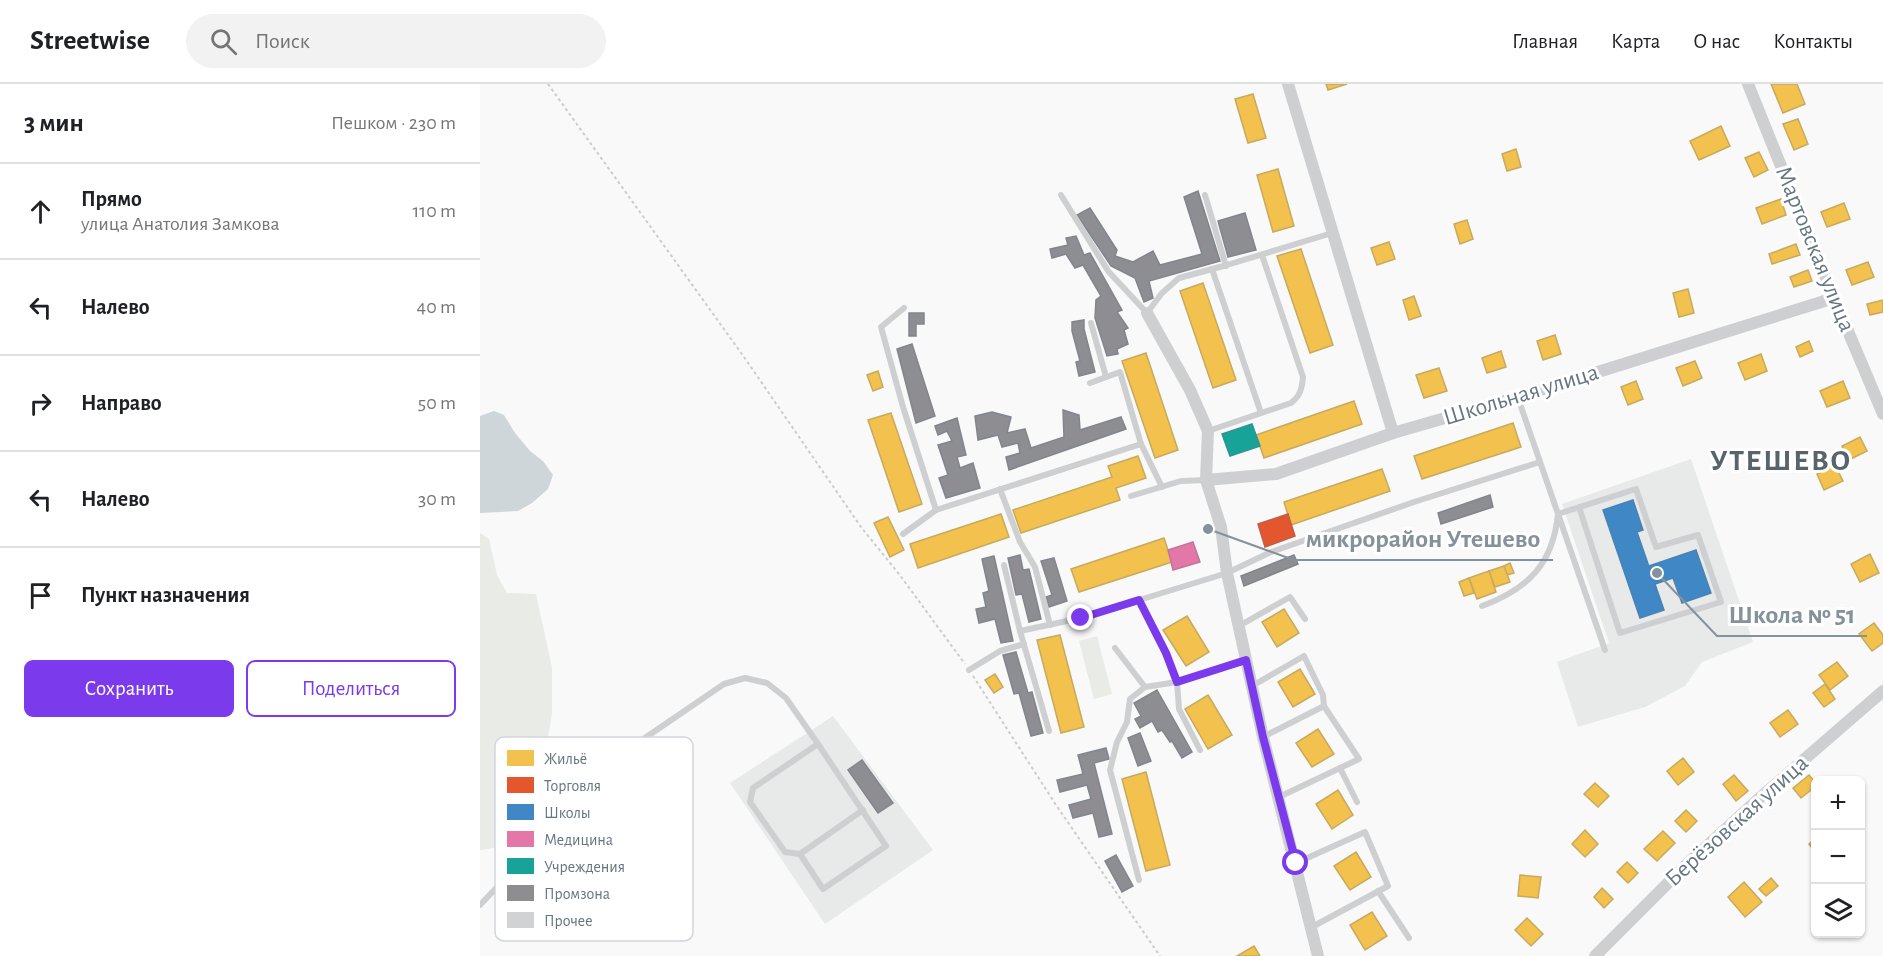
<!DOCTYPE html>
<html lang="ru">
<meta charset="utf-8">
<style>
:root{--surface:#fff;--page:#f2f2f2;--text:#202124;--muted:#757577;--line:#e0e0e0;--accent:#7c3aed}
body{margin:0;font-family:"Alegreya Sans",sans-serif;background:var(--page);color:var(--text)}
.controls{position:absolute;right:18px;bottom:18px;display:grid;overflow:hidden;border-radius:9px;box-shadow:0 2px 4px #0004}
.controls button{width:54px;height:54px;display:grid;place-items:center;padding:0;border:0;border-bottom:2px solid var(--line);background:var(--surface);color:var(--text);font:30px sans-serif}
.stop{position:absolute;width:18px;height:18px;margin:-14px;border:4px solid #7c3aed;border-radius:50%;background:#fff}
.stop.end{background:#7c3aed;border-color:#fff;box-shadow:0 2px 6px #0008}
.list{margin:0;padding:0;list-style:none}
h2{display:flex;justify-content:space-between;align-items:center;height:78px;margin:0;padding:0 24px;font-size:26px}
h2 small{font-size:20px;font-weight:400;color:var(--muted)}
.list li{display:grid;grid-template-columns:39px 1fr auto;gap:18px;align-items:center;box-sizing:border-box;height:96px;padding:0 24px;border-top:2px solid var(--line)}
.list b{display:block;font-size:22px;white-space:nowrap}
.list p{margin:0;font-size:20px;white-space:nowrap;color:var(--muted)}
.list em{font-size:20px;font-style:normal;color:var(--muted)}
.actions{display:flex;gap:12px;padding:18px 24px}
.actions a{flex:1;padding:14px 0;border:2px solid var(--accent);border-radius:9px;text-align:center;font-size:21px;color:var(--accent)}
.actions .main{background:var(--accent);color:#fff}
.icon{flex:none;width:33px;height:33px;fill:none;stroke:currentColor;stroke-width:2;stroke-linecap:round;stroke-linejoin:round}
.map{position:relative;flex:none;width:1403px;height:872px;overflow:hidden}
header{display:flex;align-items:center;gap:36px;box-sizing:border-box;height:84px;padding:0 30px;background:var(--surface);border-bottom:2px solid var(--line)}
header strong{font-size:28px}
nav{display:flex;gap:33px;margin-inline-start:auto;font-size:21px}
.search{width:420px;height:54px;background:var(--page);display:flex;align-items:center;gap:15px;box-sizing:border-box;padding:0 21px;border-radius:33px;color:var(--muted);font-size:22px}
main{display:flex}
aside{flex:1;background:var(--surface)}
.map>svg:first-child{display:block}
.built{fill:#e8e9e9}
.green{fill:#e8ebe6}
.water{fill:#ced6d9}
.homes{fill:#f2c14e;stroke:#c8aa5e;stroke-width:1.5}
.shops{fill:#e4572e;stroke:#be6048;stroke-width:1.5}
.schools{fill:#3f88c5;stroke:#4a83b1;stroke-width:1.5}
.health{fill:#e377a8;stroke:#bd779d;stroke-width:1.5}
.public{fill:#17a398;stroke:#2e9692;stroke-width:1.5}
.industry{fill:#8d8d92;stroke:#81868e;stroke-width:1.5}
.lines{fill:none;stroke-linecap:round;stroke-linejoin:round}
.path{stroke:#cbcccd;stroke-width:2;stroke-dasharray:3 3;stroke-linecap:butt}
.service{stroke:#cecfd0;stroke-width:6}
.minor{stroke:#cecfd0;stroke-width:12}
.route{stroke:#7c3aed;stroke-width:8}
.labels{text-anchor:middle;dominant-baseline:central;stroke-width:6;stroke-linejoin:round;paint-order:stroke}
.street-label{font-size:24px;fill:#657683;stroke:#fff}
.district-label{font-size:30px;font-weight:bold;letter-spacing:1.5px;fill:#57646e;stroke:#fff}
.key{fill:#fff;stroke:#d1d6da;stroke-width:1.5}
.key-label{font-size:16px;fill:#657683}
.leader{fill:none;stroke:#84929c;stroke-width:2}
.callout-dot{fill:#84929c;stroke:#fff;stroke-width:2}
.callout-label{font-size:26px;text-anchor:middle;font-weight:bold;fill:#84929c;stroke:#fff;stroke-width:6;stroke-linejoin:round;paint-order:stroke}
</style>
<header>
<strong>Streetwise</strong>
<div class="search"><svg class="icon" aria-label="search" viewBox="0 0 24 24"><circle cx="10" cy="10" r="6"/><path d="M15 15l6 6"/></svg>Поиск</div>
<nav><a>Главная</a><a>Карта</a><a>О нас</a><a>Контакты</a></nav>
</header>
<main>
<aside>
<h2>3 мин<small>Пешком · 230 m</small></h2>
<ul class="list">
<li><svg class="icon" aria-label="ahead" viewBox="0 0 24 24"><path d="M12 20V5M6 11l6-6 6 6"/></svg><div><b>Прямо</b><p>улица Анатолия Замкова</p></div><em>110 m</em></li>
<li><svg class="icon" aria-label="left" viewBox="0 0 24 24"><path d="M17 20v-9H6M10 6l-5 5 5 5"/></svg><div><b>Налево</b></div><em>40 m</em></li>
<li><svg class="icon" aria-label="right" viewBox="0 0 24 24"><path d="M7 20v-9h11M14 6l5 5-5 5"/></svg><div><b>Направо</b></div><em>50 m</em></li>
<li><svg class="icon" aria-label="left" viewBox="0 0 24 24"><path d="M17 20v-9H6M10 6l-5 5 5 5"/></svg><div><b>Налево</b></div><em>30 m</em></li>
<li><svg class="icon" aria-label="arrive" viewBox="0 0 24 24"><path d="M6 21V4h12l-3 4 3 4H6"/></svg><div><b>Пункт назначения</b></div></li>
</ul>
<div class="actions"><a class="main">Сохранить</a><a>Поделиться</a></div>
</aside>
<div class="map">
<svg width="1403" height="872" viewBox="0 0 1403 872">
<rect width="100%" height="100%" fill="#f9f9f9"/>
<g class="built">
<polygon points="1211,375 1273,558 1222,578 1205,602 1165,623 1098,643 1077,578 1129,559 1082,420"/>
<polygon points="353,632 453,766 345,840 250,699"/>
</g>
<g class="green">
<path d="M0 449 9 455 17 491 27 509 56 510 72 584V630L64 676 47 702 41 718 61 732C44 749 25 764 0 766Z"/>
<polygon points="617,552 632,610 614,615 599,557"/>
</g>
<polygon class="water" points="14,327 24,331 35,349 50,367 63,377 73,391 68,405 52,419 38,427 0,429 0,332"/>
<g class="homes">
<polygon points="846,0 867,0 848,6"/>
<polygon points="1291,0 1317,0 1325,20 1303,29"/>
<polygon points="773,10 786,54 768,59 755,15"/>
<polygon points="1318,35 1328,60 1314,66 1303,40"/>
<polygon points="1241,42 1250,62 1219,76 1210,57"/>
<polygon points="1036,65 1041,83 1027,87 1022,70"/>
<polygon points="1279,68 1288,86 1274,93 1265,74"/>
<polygon points="798,85 814,142 793,148 777,91"/>
<polygon points="1301,115 1306,131 1282,140 1276,124"/>
<polygon points="1364,119 1370,135 1347,143 1341,128"/>
<polygon points="987,136 993,155 980,160 974,140"/>
<polygon points="909,158 915,175 897,181 891,164"/>
<polygon points="1316,160 1320,171 1292,180 1289,170"/>
<polygon points="821,165 853,261 830,269 797,172"/>
<polygon points="1388,178 1394,193 1372,201 1366,186"/>
<polygon points="1328,186 1332,197 1314,203 1310,193"/>
<polygon points="723,199 756,296 733,304 700,207"/>
<polygon points="1208,205 1214,229 1199,233 1193,209"/>
<polygon points="934,212 941,232 929,236 923,216"/>
<polygon points="1403,216 1403,228 1390,231 1387,220"/>
<polygon points="1075,251 1081,270 1063,276 1057,257"/>
<polygon points="1329,257 1333,267 1320,273 1316,263"/>
<polygon points="1021,267 1026,283 1007,289 1002,274"/>
<polygon points="666,269 698,366 675,374 642,277"/>
<polygon points="1281,270 1287,287 1265,296 1258,279"/>
<polygon points="1215,277 1222,294 1203,302 1196,284"/>
<polygon points="959,284 967,307 944,314 936,291"/>
<polygon points="398,287 403,303 393,307 387,291"/>
<polygon points="1156,297 1163,315 1148,321 1141,303"/>
<polygon points="1363,297 1370,314 1347,323 1340,307"/>
<polygon points="874,317 882,340 784,374 776,351"/>
<polygon points="411,329 442,420 419,428 388,336"/>
<polygon points="1033,339 1041,363 942,395 934,372"/>
<polygon points="1380,353 1387,367 1369,376 1362,362"/>
<polygon points="658,372 666,394 636,404 640,416 541,449 533,426 632,393 628,382"/>
<polygon points="1355,381 1363,397 1344,406 1337,390"/>
<polygon points="902,385 910,407 811,441 804,418"/>
<polygon points="521,430 529,453 438,484 430,460"/>
<polygon points="408,433 424,466 410,473 394,439"/>
<polygon points="684,454 692,478 599,508 591,485"/>
<polygon points="1390,470 1399,489 1380,498 1371,480"/>
<polygon points="1030,479 1034,489 1027,491 1024,482"/>
<polygon points="1024,482 1030,498 1015,503 1009,487"/>
<polygon points="1009,487 1016,508 997,515 989,494"/>
<polygon points="989,494 994,509 984,512 979,498"/>
<polygon points="804,525 819,549 797,563 782,538"/>
<polygon points="707,532 729,568 706,582 683,546"/>
<polygon points="1394,539 1403,551 1403,559 1392,567 1379,550"/>
<polygon points="580,551 604,643 581,649 557,556"/>
<polygon points="1357,578 1368,592 1350,606 1339,591"/>
<polygon points="820,585 835,610 813,623 798,598"/>
<polygon points="515,590 523,603 514,609 505,596"/>
<polygon points="1345,600 1355,615 1344,623 1333,609"/>
<polygon points="728,611 752,651 728,665 705,625"/>
<polygon points="1308,626 1318,640 1300,653 1290,639"/>
<polygon points="838,645 854,670 832,683 816,659"/>
<polygon points="1203,674 1214,688 1198,701 1187,687"/>
<polygon points="666,688 690,781 666,787 642,695"/>
<polygon points="1254,691 1268,707 1256,717 1243,700"/>
<polygon points="1329,691 1336,699 1336,702 1321,714 1313,704"/>
<polygon points="1115,699 1129,712 1118,723 1104,710"/>
<polygon points="858,706 873,731 852,745 836,720"/>
<polygon points="1206,726 1217,737 1206,748 1195,737"/>
<polygon points="1105,746 1118,760 1105,773 1092,760"/>
<polygon points="1183,747 1195,759 1177,777 1164,765"/>
<polygon points="1336,754 1336,769 1329,760"/>
<polygon points="876,768 891,793 870,806 854,782"/>
<polygon points="1147,778 1158,789 1148,799 1137,788"/>
<polygon points="1040,791 1061,793 1058,814 1038,812"/>
<polygon points="1291,794 1298,802 1286,812 1279,805"/>
<polygon points="1264,798 1282,818 1265,833 1248,813"/>
<polygon points="1122,804 1133,815 1124,824 1114,813"/>
<polygon points="892,828 907,852 885,866 870,841"/>
<polygon points="1047,834 1063,850 1051,862 1035,846"/>
<polygon points="774,862 780,872 757,872"/>
</g>
<polygon class="shops" points="808,430 815,452 785,463 778,440"/>
<g class="schools">
<polygon points="1153,416 1163,446 1157,448 1184,526 1160,534 1123,426"/>
<polygon points="1216,466 1231,509 1202,519 1193,494 1175,500 1169,482"/>
</g>
<polygon class="health" points="713,458 720,478 693,486 688,466"/>
<polygon class="public" points="772,340 780,362 750,372 742,350"/>
<g class="industry">
<polygon points="718,107 740,177 669,197 673,214 664,218 655,194 631,182 597,131 610,124 637,166 635,172 653,178 673,167 680,181 722,170 704,113"/>
<polygon points="765,129 776,166 748,173 738,137"/>
<polygon points="596,152 604,171 610,169 642,226 637,228 648,244 644,246 648,260 637,265 638,270 627,272 615,234 616,216 621,212 603,181 595,184 586,170 572,174 570,165 588,161 586,154"/>
<polygon points="429,229 444,229 444,240 436,240 436,252 429,252"/>
<polygon points="604,236 604,245 615,288 599,292 596,278 600,277 592,247 592,238"/>
<polygon points="432,260 455,332 436,339 417,265"/>
<polygon points="583,326 599,331 600,346 641,333 646,345 529,386 526,373 540,369 538,359 522,363 518,351 498,356 495,332 512,328 531,333 527,349 545,345 551,364 584,353"/>
<polygon points="477,334 486,371 477,373 480,384 493,379 500,404 466,414 459,394 468,391 458,361 472,357 467,347 458,351 455,342"/>
<polygon points="1010,411 1013,423 961,440 958,429"/>
<polygon points="540,471 543,486 549,485 561,535 549,538 542,510 536,511 528,474"/>
<polygon points="814,471 818,480 764,502 761,492"/>
<polygon points="514,472 533,557 521,559 515,535 499,539 496,525 506,523 503,509 509,507 502,475"/>
<polygon points="574,474 587,517 569,523 566,513 572,511 561,477"/>
<polygon points="536,568 548,609 552,608 563,649 551,652 539,609 534,610 523,571"/>
<polygon points="677,606 712,668 702,674 692,657 690,658 682,646 678,648 672,637 660,644 655,635 661,632 654,619"/>
<polygon points="660,649 671,677 658,682 648,654"/>
<polygon points="626,664 629,675 614,679 632,750 619,753 613,729 593,734 589,721 611,715 607,701 580,708 577,696 603,690 598,671"/>
<polygon points="382,676 413,719 398,729 368,686"/>
<polygon points="636,771 653,802 642,808 625,777"/>
</g>
<g class="lines">
<g class="path">
<polyline points="68,0 264,273 381,443 419,490 485,580"/>
<polyline points="493,592 576,721 680,872"/>
</g>
<g class="service">
<polyline points="581,111 628,187 667,229 682,209 699,194 747,181 852,149"/>
<polyline points="725,111 746,182"/>
<polyline points="732,185 781,329"/>
<polyline points="424,224 401,243 423,323 456,426"/>
<polyline points="611,239 626,293"/>
<polyline points="610,299 640,288 661,360 682,403"/>
<polyline points="1038,314 1125,566"/>
<path d="M728 347 811 319C820 312 822 305 823 293L782 171"/>
<polyline points="520,405 540,458 555,483 570,541"/>
<polyline points="651,412 701,397 726,396"/>
<polyline points="423,450 456,426 661,360"/>
<polyline points="524,481 540,547 569,647"/>
<polyline points="659,516 685,569 697,598 699,625 720,666"/>
<path d="M1002 522C1048 505 1073 480 1078 430L1156 405 1176 463 1218 451 1241 518 1140 549 1099 423"/>
<polyline points="759,542 810,513 825,535"/>
<polyline points="540,547 601,534 747,489 791,468 934,418 1060,378"/>
<polyline points="635,564 665,603"/>
<polyline points="489,586 520,567 544,560"/>
<polyline points="772,602 824,572 843,611 844,622"/>
<polyline points="783,653 844,622 879,675 799,713"/>
<polyline points="860,684 877,718"/>
<polyline points="62,756 140,811"/>
<polyline points="320,770 383,726"/>
<polyline points="816,779 885,748 908,802 832,843"/>
<polyline points="659,796 630,686 637,658 647,638 650,615 665,603 697,598 766,577"/>
<polyline points="898,807 929,854"/>
<polyline points="0,821 107,708 159,658 244,600 265,594 287,599 306,614 338,660 406,762 343,805 320,770 305,768 270,718 273,704 338,660"/>
</g>
<g class="minor">
<polyline points="808,0 913,349"/>
<polyline points="1268,0 1354,214 1403,330"/>
<polyline points="667,229 710,306 728,347 726,396 741,443 747,489 783,653 838,872"/>
<polyline points="726,396 796,390 913,349 1038,313 1354,214"/>
<polyline points="1115,872 1205,782 1282,712 1403,607"/>
</g>
</g>
<g class="lines">
<polyline class="route" points="601,534 659,516 686,569 697,598 766,576 783,653 816,779"/>
</g>
<g class="labels">
<g class="street-label">
<text transform="translate(1335 165) rotate(68)">Мартовская улица</text>
<text transform="translate(1041 311) rotate(-17)">Школьная улица</text>
<text transform="translate(1257 737) rotate(-42)">Берёзовская улица</text>
</g>
<g class="district-label">
<text x="1301" y="377">УТЕШЕВО</text>
</g>
</g>
<rect x="15" y="653" width="198" height="204" rx="9" class="key"/>
<rect x="27" y="666" width="27" height="16" fill="#f2c14e"/>
<rect x="27" y="693" width="27" height="16" fill="#e4572e"/>
<rect x="27" y="720" width="27" height="16" fill="#3f88c5"/>
<rect x="27" y="747" width="27" height="16" fill="#e377a8"/>
<rect x="27" y="774" width="27" height="16" fill="#17a398"/>
<rect x="27" y="801" width="27" height="16" fill="#8d8d92"/>
<rect x="27" y="828" width="27" height="16" fill="#d0d2d3"/>
<g class="key-label">
<text x="64" y="680">Жильё</text>
<text x="64" y="707">Торговля</text>
<text x="64" y="734">Школы</text>
<text x="64" y="761">Медицина</text>
<text x="64" y="788">Учреждения</text>
<text x="64" y="815">Промзона</text>
<text x="64" y="842">Прочее</text>
</g>
<path class="leader" d="M728 445L814 476H1073M1177 489L1237 552H1387"/>
<g class="callout-dot">
<circle cx="728" cy="445" r="6"/>
<circle cx="1177" cy="489" r="6"/>
</g>
<g class="callout-label">
<text x="943" y="463">микрорайон Утешево</text>
<text x="1312" y="539">Школа № 51</text>
</g>
</svg>
<div class="controls">
<button>+</button>
<button>−</button>
<button><svg class="icon" aria-label="layers" viewBox="0 0 24 24"><path d="M12 4l9 5-9 5-9-5zM3 14l9 5 9-5"/></svg></button>
</div>
<div class="stop" style="left:816px;top:779px"></div>
<div class="stop end" style="left:601px;top:534px"></div>
</div>
</main>
